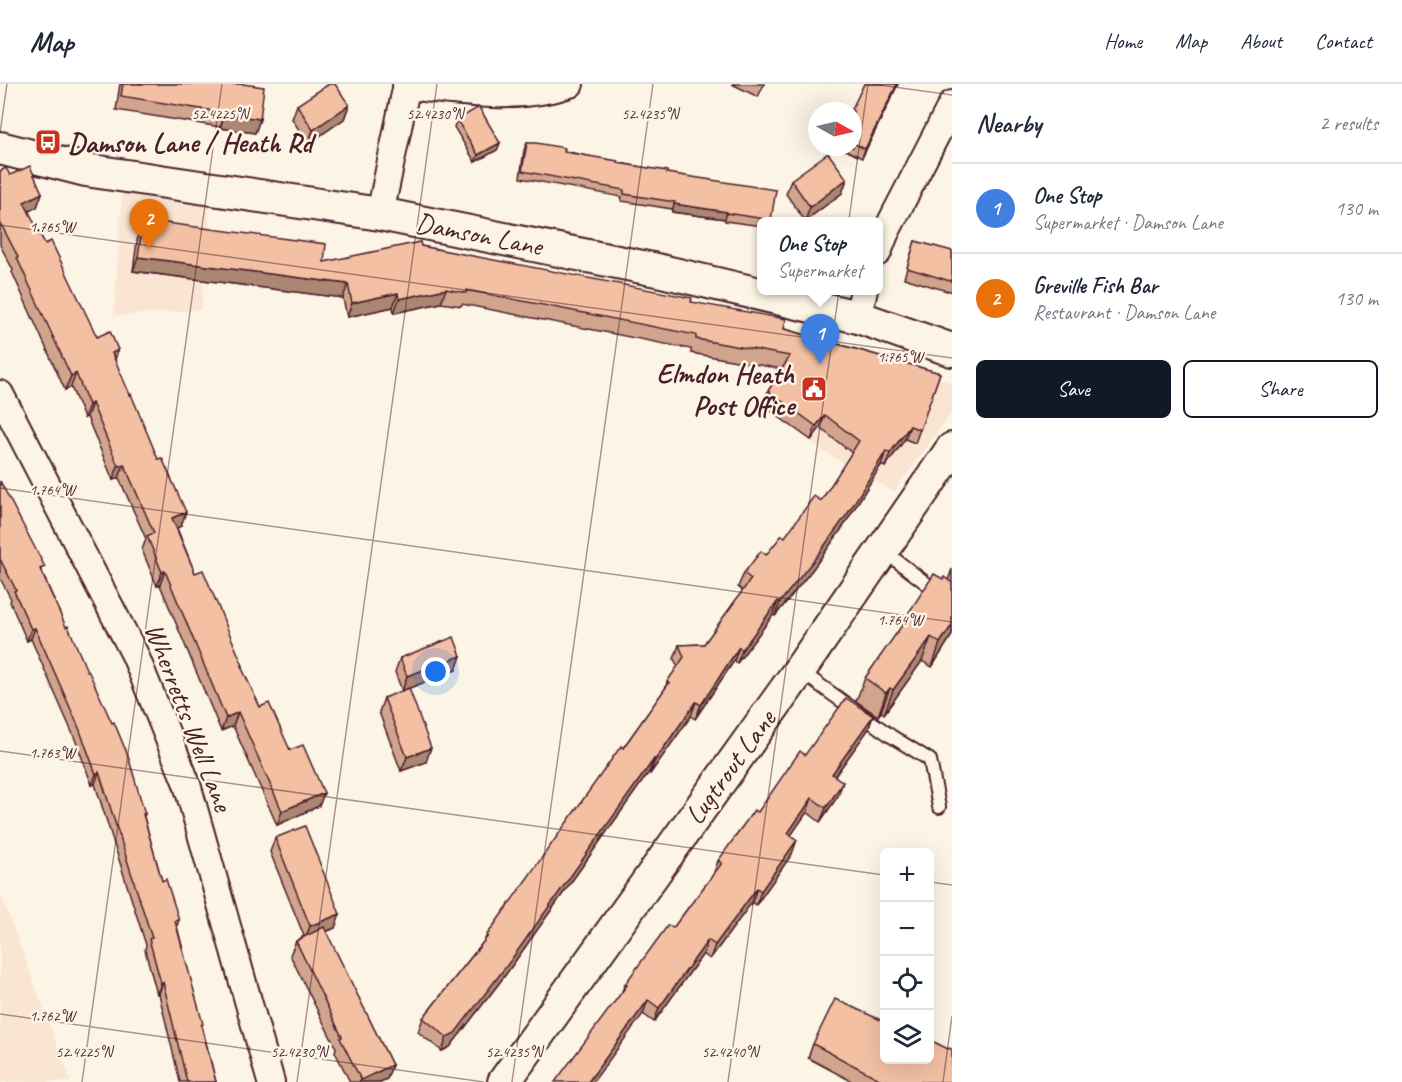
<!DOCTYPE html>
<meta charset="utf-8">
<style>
:root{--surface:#fff;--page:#f6f6f7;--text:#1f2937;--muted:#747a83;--line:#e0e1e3;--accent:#111827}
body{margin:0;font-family:Caveat,sans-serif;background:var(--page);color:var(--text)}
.controls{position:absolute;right:18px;bottom:18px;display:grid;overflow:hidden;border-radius:9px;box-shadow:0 6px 24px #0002}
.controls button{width:54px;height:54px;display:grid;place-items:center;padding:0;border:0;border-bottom:2px solid var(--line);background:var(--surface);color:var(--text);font:30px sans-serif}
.compass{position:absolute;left:808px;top:18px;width:54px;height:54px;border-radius:50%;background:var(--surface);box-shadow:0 6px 24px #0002;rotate:98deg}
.you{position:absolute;left:436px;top:588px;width:21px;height:21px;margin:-15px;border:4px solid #fff;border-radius:50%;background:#1a73e8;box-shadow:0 0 0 9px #1a73e833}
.badge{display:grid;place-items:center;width:39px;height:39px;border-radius:50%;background:var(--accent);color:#fff;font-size:20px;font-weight:700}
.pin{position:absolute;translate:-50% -50px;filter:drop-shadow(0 2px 3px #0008)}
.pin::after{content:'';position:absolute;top:32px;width:21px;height:18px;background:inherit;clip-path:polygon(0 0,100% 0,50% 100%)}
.popup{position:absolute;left:757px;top:133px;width:126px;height:78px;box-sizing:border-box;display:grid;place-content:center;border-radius:9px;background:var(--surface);filter:drop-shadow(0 2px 4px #0005);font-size:20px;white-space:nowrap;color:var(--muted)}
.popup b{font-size:22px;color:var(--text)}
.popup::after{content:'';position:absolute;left:50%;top:100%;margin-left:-12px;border:12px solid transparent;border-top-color:var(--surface)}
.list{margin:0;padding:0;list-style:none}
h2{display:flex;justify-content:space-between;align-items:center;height:78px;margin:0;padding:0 24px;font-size:26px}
h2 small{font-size:20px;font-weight:400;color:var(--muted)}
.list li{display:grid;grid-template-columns:39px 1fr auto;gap:18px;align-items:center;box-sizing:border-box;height:90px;padding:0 24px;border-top:2px solid var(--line)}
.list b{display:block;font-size:22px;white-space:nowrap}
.list p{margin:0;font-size:20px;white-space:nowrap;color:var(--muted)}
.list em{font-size:20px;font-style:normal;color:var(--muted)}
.actions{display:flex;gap:12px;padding:18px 24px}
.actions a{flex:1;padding:14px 0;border:2px solid var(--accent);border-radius:9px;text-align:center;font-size:21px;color:var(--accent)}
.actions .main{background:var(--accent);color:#fff}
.icon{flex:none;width:33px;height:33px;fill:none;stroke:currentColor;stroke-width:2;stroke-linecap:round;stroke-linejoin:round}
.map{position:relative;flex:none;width:952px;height:998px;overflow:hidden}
header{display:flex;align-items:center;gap:36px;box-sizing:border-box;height:84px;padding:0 30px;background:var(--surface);border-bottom:2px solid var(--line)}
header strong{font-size:28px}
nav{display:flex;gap:33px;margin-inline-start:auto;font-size:21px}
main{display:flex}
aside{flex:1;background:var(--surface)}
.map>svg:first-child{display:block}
.built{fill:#f9e5d2}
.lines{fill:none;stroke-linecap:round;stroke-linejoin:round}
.service-casing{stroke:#4a1f2b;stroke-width:16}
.minor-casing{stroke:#4a1f2b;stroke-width:30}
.tertiary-casing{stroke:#4a1f2b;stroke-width:36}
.service{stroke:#fcf5e5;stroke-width:12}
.minor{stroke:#fcf5e5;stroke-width:26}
.tertiary{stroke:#fcf5e5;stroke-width:32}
.wall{fill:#d1a58d;stroke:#4a1f2b;stroke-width:1.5}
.shaded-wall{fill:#aa8673;stroke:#4a1f2b;stroke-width:1.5}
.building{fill:#f3c0a4;stroke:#4a1f2b;stroke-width:1.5}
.ticks{fill:none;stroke:#4a1f2b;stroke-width:1.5;stroke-opacity:0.45}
.labels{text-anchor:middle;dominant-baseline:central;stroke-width:5;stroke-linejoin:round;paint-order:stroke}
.poi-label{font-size:28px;font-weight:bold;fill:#4a1f2b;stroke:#fcf5e5;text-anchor:start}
.street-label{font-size:28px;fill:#4a1f2b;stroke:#fcf5e5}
.ticks-label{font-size:15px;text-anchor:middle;fill:#4a1f2b;stroke:#fcf5e5;stroke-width:5;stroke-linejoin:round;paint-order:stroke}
</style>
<header>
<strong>Map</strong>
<nav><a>Home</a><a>Map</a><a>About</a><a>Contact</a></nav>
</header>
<main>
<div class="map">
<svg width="952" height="998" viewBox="0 0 952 998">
<rect width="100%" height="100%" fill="#fcf5e5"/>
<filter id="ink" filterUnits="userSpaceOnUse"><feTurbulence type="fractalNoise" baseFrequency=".0167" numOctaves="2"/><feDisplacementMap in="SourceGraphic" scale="12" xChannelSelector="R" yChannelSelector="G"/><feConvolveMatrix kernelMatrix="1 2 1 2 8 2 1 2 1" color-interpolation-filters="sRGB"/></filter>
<g filter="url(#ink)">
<g class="built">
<polygon points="122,108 210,122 201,226 114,232"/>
<polygon points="806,251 951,298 952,300 952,329 894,408 826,369 762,321 799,264"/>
<polygon points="0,808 71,998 0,998"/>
</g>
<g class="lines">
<g class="service-casing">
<g id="service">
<polyline points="884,467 952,519"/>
<polyline points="800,587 891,652 930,676 939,723"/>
</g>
</g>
<g class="minor-casing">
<g id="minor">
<path d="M406 2C461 8 516 18 570 0"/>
<polyline points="380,130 407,0"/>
<polyline points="878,168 885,150 952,20"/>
<polyline points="858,233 864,206"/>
<polyline points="0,310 135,571 187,700 271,998"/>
</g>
</g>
<g class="tertiary-casing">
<g id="tertiary">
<polyline points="0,64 86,86 380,130 657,186 858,233 952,266"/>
<polyline points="504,998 799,587 952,365"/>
</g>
</g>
<use href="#service" class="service"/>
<use href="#minor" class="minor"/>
<use href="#tertiary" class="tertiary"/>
</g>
<g class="wall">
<polygon points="120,0 242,0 260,35 255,49 220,44 220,43 116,26"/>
<polygon points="732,0 764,0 758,13"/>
<polygon points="864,0 898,0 862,74 839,63 853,63 853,27"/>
<polygon points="297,21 349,21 344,35 308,60 292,35"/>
<polygon points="457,36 500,59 497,66 475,78 454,43"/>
<polygon points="527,59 667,89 771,136 771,138 762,138 762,142 725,137 725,135 672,128 672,125 621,117 622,113 520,94 524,66"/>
<polygon points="0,87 42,109 37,123 28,127 45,160 97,253 118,266 115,276 181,442 177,444 195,489 243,582 242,585 260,623 290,666 324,709 319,722 277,741 233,642 221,647 160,501 157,502 142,466 146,455 119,394 113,396 87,333 84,334 71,303 65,306 12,188 13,186 0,161"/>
<polygon points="847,95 842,109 805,137 786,110 791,96"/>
<polygon points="143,136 324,178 421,162 691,218 940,289 915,359 905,355 885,383 881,381 843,443 812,486 775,532 773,531 737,579 734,577 695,635 691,632 650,690 649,688 506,890 450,963 442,967 418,948 423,934 484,857 487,851 623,664 665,605 667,598 678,583 674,575 679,561 704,560 743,507 738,503 744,489 766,471 785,453 821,417 852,369 820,344 811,356 762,321 768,307 782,285 691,269 691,265 462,220 461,222 441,219 394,229 393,223 347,233 343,214 133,187 138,150"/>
<polygon points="915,157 952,167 952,208 947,206 947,207 904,194"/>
<polygon points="0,397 43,490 145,730 144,733 162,797 179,836 177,842 216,998 180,998 159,910 157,910 145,866 146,861 95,700 92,701 75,655 31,555 27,557 10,518 11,515 0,494"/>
<polygon points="952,485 952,551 932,583 922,577 884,630 881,628 878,632 856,617 865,594 903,541 904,536 943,495 948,496"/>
<polygon points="461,572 456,586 402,607 395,588 400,574"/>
<polygon points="384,614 426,678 401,687 379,628"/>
<polygon points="873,632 868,646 835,692 838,712 820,738 807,728 791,751 792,770 756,821 752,818 710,875 703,870 654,938 643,930 622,907 625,900 673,844 713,791 718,777 805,671"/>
<polygon points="275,754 340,830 335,844 326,848 392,981 387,995 380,998 350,998 335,968 336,964 290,871 296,857 304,852 270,768"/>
<polygon points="813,960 952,998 853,998 808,974"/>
</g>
<g class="shaded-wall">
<polygon points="897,0 898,0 862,74 865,65"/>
<polygon points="349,21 344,35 308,60 313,46"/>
<polygon points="225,30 260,35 255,49 220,44"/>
<polygon points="500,59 497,66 475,78 478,71"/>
<polygon points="847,95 842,109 805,137 810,123"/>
<polygon points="42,109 37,123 19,132 24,118"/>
<polygon points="674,120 727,128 725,135 672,128"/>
<polygon points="138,173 348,200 343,214 133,187"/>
<polygon points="446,205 441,219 394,229 399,215"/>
<polygon points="398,209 393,223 347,233 352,219"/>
<polygon points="118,266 113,280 112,269"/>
<polygon points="76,289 71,303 65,306 71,292"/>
<polygon points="92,319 87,333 84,334 89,321"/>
<polygon points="825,331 820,344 811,356 816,342"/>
<polygon points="910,342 905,355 885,383 890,369"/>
<polygon points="886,367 881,381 843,443 812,486 775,532 780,518"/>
<polygon points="124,380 119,394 113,396 118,382"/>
<polygon points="186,428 181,442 167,448 172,434"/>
<polygon points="165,487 160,501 157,502 162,488"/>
<polygon points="778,517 773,531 737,579 742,566"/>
<polygon points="952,541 952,551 932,583 940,559"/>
<polygon points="35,544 31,555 27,557 31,545"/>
<polygon points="931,553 922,577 884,630 893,606"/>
<polygon points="739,563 734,577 695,635 701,621"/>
<polygon points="461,572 456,586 402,607 407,592"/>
<polygon points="890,604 881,628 878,632 886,609"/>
<polygon points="696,618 691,632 650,690 655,676"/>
<polygon points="238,628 233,642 221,647 226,634"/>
<polygon points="873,632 868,646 826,704 832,690"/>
<polygon points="431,664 426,678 401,687 407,673"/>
<polygon points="654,675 649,688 506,890 450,963 442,967 447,953"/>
<polygon points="99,688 95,700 92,701 96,690"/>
<polygon points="843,698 838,712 820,738 826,724"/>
<polygon points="324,709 319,722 277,741 282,727"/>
<polygon points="812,714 807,728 783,763 788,749"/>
<polygon points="797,756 792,770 756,821 761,807"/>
<polygon points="757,804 752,818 710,875 715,861"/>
<polygon points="340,830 335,844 305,856 310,842"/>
<polygon points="708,856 703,870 654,938 659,924"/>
<polygon points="163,898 159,910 157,910 161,899"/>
<polygon points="648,916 643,930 593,998 588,998"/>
<polygon points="392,981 387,995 380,998 360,998 361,996"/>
</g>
<g class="building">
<polygon points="123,0 242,0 264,3 260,35 225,30 225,29 121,12"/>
<polygon points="329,0 335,0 349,21 313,46 297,21"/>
<polygon points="864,0 897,0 865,65 853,59 853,27 851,27"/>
<polygon points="479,23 500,59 478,71 457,36"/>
<polygon points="527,59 536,59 565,64 564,68 618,77 618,79 667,87 667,89 776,106 771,136 727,129 727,128 674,120 675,118 624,110 624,106 522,87"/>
<polygon points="828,69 847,95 810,123 791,96"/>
<polygon points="30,82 42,109 24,118 45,160 51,157 97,253 110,247 118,266 112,269 130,311 131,310 158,375 162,374 186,428 172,434 195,489 203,486 243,582 241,582 260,623 269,619 290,666 303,661 324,709 282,727 238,628 226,634 165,487 162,488 147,452 154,449 124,380 118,382 92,319 89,321 76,289 71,292 17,174 18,173 0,138 0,87 6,84 10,91"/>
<polygon points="143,136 326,160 324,178 420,158 421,162 692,214 691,218 786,235 784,245 940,289 920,346 910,342 890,369 886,367 848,429 817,472 780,518 778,517 742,566 739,563 701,621 696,618 655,676 654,675 511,876 455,949 447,953 423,934 488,852 487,851 582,717 621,662 623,664 669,599 667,598 684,573 679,561 704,560 751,495 744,489 761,467 766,471 782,451 785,453 814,412 821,417 859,357 825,331 816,342 768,307 790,272 696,255 696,251 467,206 466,209 446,205 399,215 398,209 352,219 348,200 138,173"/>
<polygon points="915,157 952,167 952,197 951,196 950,197 907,184"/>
<polygon points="0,397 45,483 40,485 66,543 68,542 87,587 88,586 112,639 114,638 128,672 145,730 143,730 162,797 166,795 179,836 175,837 203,940 201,941 216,998 187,998 163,898 161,899 149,855 152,854 99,688 96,690 79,644 35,544 31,545 14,507 16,506 0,475"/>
<polygon points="934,490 943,495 944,493 952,499 952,541 940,559 931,553 893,606 890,604 886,609 865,594 905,537 904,536"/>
<polygon points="454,553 461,572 407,592 400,574"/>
<polygon points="409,604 431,664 407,673 384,614"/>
<polygon points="846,614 873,632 832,690 843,698 826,724 812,714 788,749 797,756 761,807 757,804 715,861 708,856 659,924 648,916 588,998 555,998 627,901 625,900 668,841 673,844 722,779 718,777 754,726 758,728 800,667 805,671"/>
<polygon points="305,742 340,830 310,842 275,754"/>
<polygon points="324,843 392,981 361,996 340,954 342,953 296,857"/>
<polygon points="835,915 885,938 885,975 930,975 930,956 948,965 949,964 952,965 952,998 891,998 886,996 885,998 813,960"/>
</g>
</g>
<path class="ticks" d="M872 0 952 11M0 49 7 0M0 141 952 274M0 404 952 538M0 667 884 791M930 798 952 801M0 930 484 998M82 998 222 0M297 998 437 0M512 998 653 0M728 998 868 0M943 998 952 932"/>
<defs>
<g id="bus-square" transform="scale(1.35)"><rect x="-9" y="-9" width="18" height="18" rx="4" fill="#c8321e" stroke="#fcf5e5"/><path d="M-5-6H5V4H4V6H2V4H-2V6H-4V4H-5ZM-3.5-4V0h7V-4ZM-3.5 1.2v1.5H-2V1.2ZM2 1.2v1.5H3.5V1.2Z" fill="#fff"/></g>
<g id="civic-square" transform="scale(1.35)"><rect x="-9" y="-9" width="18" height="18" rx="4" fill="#c8321e" stroke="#fcf5e5"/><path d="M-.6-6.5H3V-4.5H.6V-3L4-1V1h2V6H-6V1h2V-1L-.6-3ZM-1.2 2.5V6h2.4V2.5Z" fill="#fff"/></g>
</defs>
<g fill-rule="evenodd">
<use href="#bus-square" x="48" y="58"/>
<use href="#civic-square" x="814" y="305"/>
</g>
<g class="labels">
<g class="poi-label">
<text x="68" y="58">Damson Lane / Heath Rd</text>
<text x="794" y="289" text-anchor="end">Elmdon Heath<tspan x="794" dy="32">Post Office</tspan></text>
</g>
<g class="street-label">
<text transform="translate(479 150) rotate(11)">Damson Lane</text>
<text transform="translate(189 633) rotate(69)">Wherretts Well Lane</text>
<text transform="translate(730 683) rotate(-54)">Lugtrout Lane</text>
</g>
</g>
<g class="ticks-label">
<text x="220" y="35">52.4225°N</text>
<text x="435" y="35">52.4230°N</text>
<text x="650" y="35">52.4235°N</text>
<text x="52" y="148">1.765°W</text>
<text x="900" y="278">1.765°W</text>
<text x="52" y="411">1.764°W</text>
<text x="900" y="541">1.764°W</text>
<text x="52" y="674">1.763°W</text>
<text x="52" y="937">1.762°W</text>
<text x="84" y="973">52.4225°N</text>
<text x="299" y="973">52.4230°N</text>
<text x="514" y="973">52.4235°N</text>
<text x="730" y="973">52.4240°N</text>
</g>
</svg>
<div class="controls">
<button>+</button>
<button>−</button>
<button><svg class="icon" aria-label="locate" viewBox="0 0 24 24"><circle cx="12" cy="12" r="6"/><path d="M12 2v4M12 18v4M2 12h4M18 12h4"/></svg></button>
<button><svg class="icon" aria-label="layers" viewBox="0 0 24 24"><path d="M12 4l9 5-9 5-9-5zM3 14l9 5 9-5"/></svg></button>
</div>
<svg class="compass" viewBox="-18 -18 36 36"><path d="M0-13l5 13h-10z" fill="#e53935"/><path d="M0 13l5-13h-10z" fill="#747a83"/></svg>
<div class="you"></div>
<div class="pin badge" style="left:820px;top:280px;background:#3f7fe0">1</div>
<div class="popup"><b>One Stop</b>Supermarket</div>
<div class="pin badge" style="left:149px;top:165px;background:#e8710a">2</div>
</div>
<aside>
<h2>Nearby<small>2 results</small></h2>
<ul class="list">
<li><span class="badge" style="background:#3f7fe0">1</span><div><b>One Stop</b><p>Supermarket · Damson Lane</p></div><em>130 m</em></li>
<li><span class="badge" style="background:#e8710a">2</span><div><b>Greville Fish Bar</b><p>Restaurant · Damson Lane</p></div><em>130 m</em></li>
</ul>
<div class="actions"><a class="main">Save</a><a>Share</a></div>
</aside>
</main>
